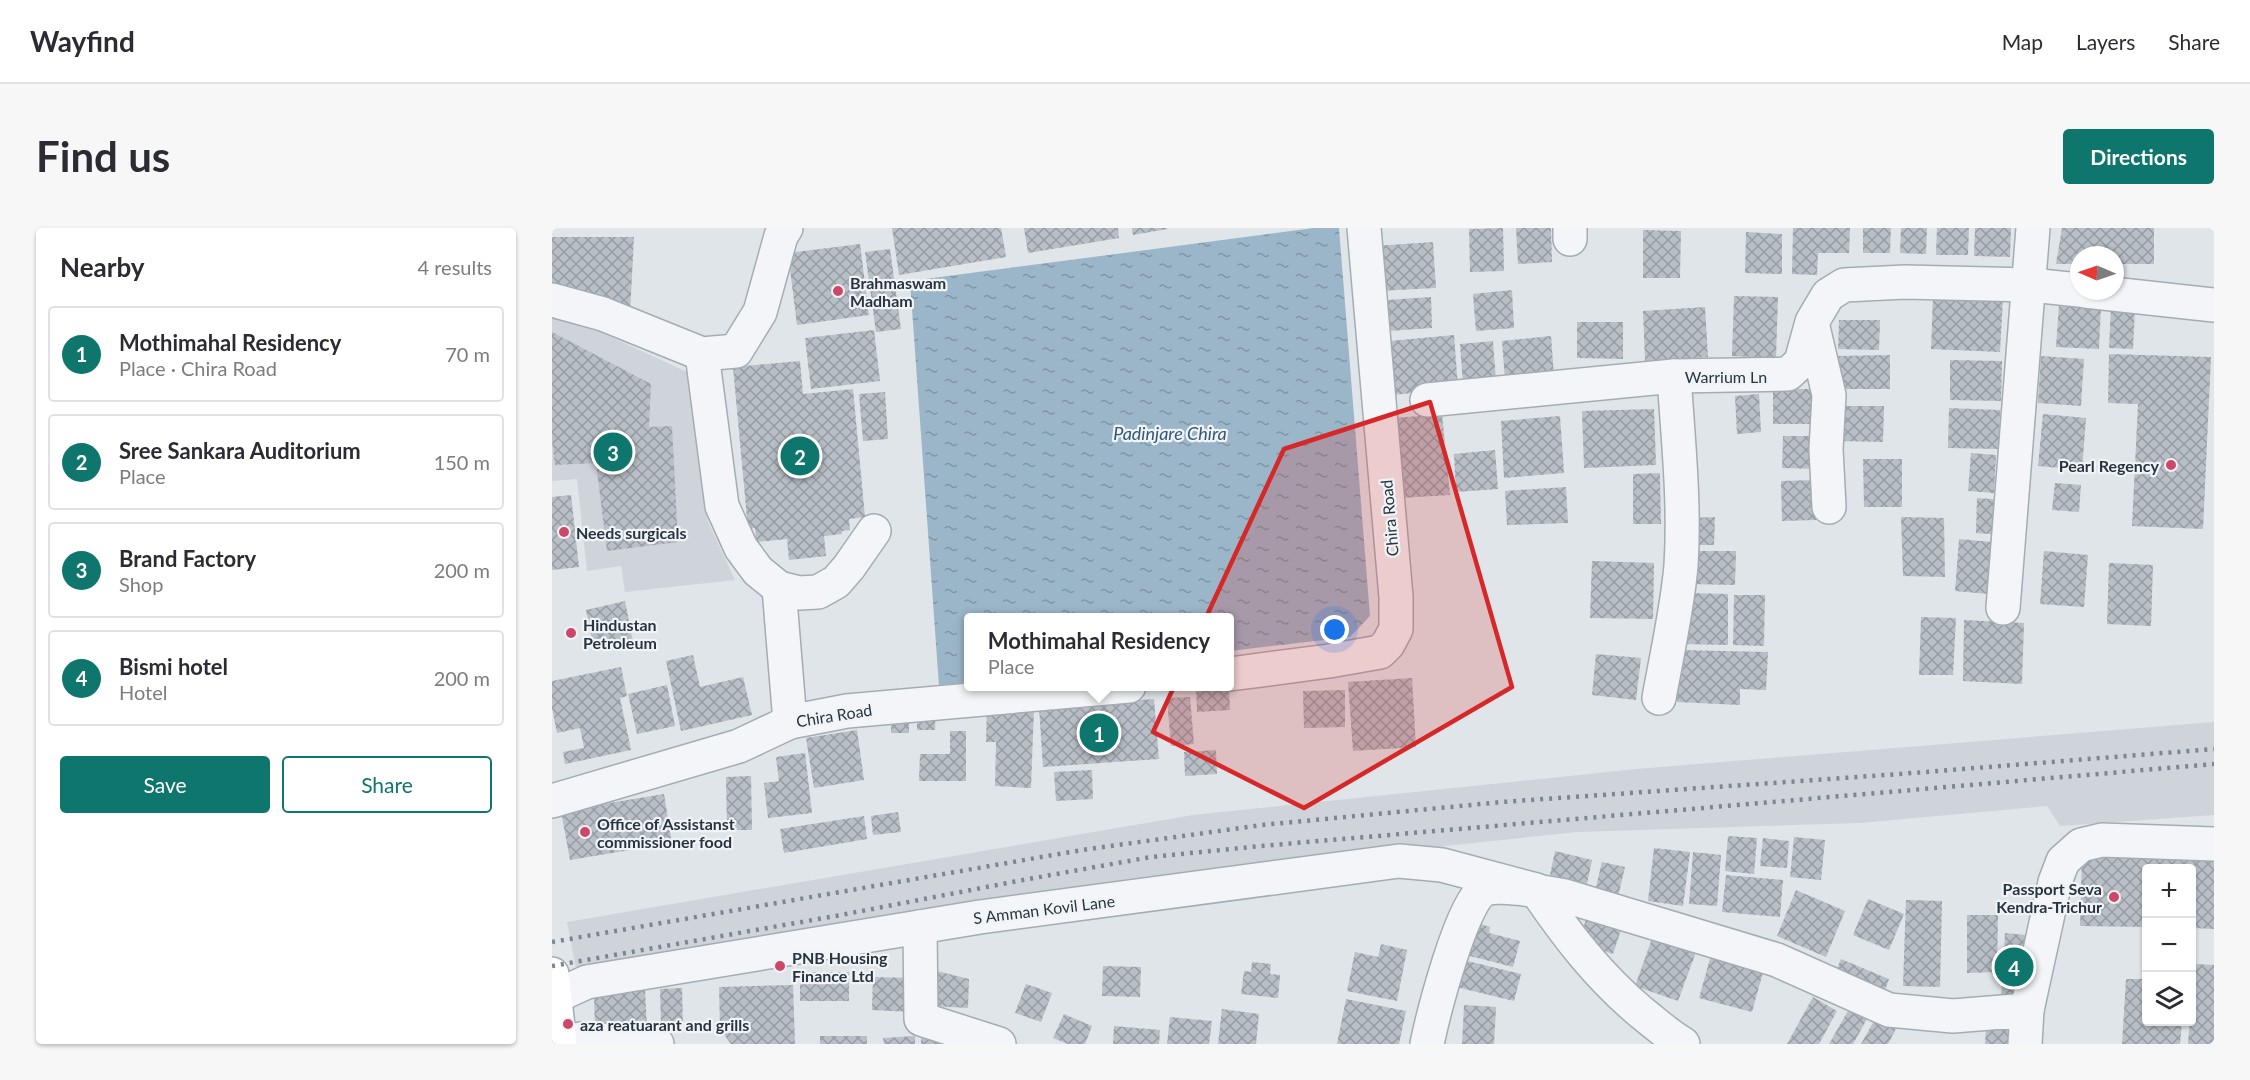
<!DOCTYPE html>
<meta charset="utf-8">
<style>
:root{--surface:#fff;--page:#f7f7f7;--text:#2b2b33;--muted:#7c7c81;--line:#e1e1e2;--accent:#0f766e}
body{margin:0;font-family:Lato,sans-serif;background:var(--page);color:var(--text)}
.controls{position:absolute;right:18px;bottom:18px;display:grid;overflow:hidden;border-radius:6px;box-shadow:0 2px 4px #0004}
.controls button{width:54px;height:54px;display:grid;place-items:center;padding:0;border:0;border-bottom:2px solid var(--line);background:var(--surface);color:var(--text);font:30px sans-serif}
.compass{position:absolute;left:1518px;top:18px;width:54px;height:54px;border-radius:50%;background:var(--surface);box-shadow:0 2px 4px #0004;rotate:272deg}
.you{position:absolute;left:783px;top:402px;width:21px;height:21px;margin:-15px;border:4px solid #fff;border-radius:50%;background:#1a73e8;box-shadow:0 0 0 9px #1a73e833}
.badge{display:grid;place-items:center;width:39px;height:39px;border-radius:50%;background:var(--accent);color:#fff;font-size:20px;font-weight:700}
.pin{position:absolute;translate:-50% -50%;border:3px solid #fff;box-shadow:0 2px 6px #0006}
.popup{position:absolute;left:412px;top:385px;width:270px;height:78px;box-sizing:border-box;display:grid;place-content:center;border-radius:6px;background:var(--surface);filter:drop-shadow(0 2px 4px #0005);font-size:20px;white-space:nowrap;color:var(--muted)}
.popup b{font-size:22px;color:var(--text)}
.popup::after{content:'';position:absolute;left:50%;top:100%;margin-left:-12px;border:12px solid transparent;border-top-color:var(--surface)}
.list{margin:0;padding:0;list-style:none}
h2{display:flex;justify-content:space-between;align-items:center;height:78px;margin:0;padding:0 24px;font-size:26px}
h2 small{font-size:20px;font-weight:400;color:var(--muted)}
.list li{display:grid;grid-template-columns:39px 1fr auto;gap:18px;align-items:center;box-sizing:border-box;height:96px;margin:0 12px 12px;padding:0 12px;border:2px solid var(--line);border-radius:6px}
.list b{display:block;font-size:22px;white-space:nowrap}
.list p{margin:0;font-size:20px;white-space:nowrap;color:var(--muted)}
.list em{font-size:20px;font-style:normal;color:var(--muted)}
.actions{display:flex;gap:12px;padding:18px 24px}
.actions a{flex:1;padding:14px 0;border:2px solid var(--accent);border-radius:6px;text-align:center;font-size:21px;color:var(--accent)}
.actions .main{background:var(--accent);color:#fff}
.icon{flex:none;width:33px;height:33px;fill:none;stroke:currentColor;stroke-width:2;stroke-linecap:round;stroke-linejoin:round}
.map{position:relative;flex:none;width:1662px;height:816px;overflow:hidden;border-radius:6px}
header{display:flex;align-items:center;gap:36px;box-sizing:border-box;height:84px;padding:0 30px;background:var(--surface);border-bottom:2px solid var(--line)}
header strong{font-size:28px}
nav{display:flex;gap:33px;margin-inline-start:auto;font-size:21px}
.intro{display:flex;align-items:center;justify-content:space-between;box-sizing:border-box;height:144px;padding:0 36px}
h1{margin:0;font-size:42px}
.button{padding:15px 27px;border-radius:6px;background:var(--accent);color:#fff;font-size:21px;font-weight:700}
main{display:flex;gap:36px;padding:0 36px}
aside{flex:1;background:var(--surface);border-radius:6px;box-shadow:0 2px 4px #0004}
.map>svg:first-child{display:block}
.built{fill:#cfd4db}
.water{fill:url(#water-ripples)}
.building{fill:url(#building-cross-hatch)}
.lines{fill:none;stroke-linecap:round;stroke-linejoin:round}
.minor-casing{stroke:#a5acb3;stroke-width:36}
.major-casing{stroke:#a0aab5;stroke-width:36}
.minor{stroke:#f3f5f8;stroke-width:33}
.major{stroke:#fff;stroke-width:33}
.rail{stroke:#7a8693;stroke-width:4.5;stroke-dasharray:3 6;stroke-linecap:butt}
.marked{fill:#d62828;fill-opacity:0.2;stroke:#d62828;stroke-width:4.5;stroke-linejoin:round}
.poi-dot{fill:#cd4769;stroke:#f0f4f7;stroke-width:2}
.labels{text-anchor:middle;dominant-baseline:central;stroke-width:4.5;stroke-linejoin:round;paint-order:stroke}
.poi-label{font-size:16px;font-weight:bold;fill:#293441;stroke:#f0f4f7;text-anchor:start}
.street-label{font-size:16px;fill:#293441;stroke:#f0f4f7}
.water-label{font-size:18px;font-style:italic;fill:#335774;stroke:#f0f4f7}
</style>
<header>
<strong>Wayfind</strong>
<nav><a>Map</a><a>Layers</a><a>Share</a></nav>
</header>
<div class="intro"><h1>Find us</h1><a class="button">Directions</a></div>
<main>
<aside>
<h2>Nearby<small>4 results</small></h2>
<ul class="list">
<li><span class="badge">1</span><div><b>Mothimahal Residency</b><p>Place · Chira Road</p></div><em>70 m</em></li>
<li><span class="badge">2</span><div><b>Sree Sankara Auditorium</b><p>Place</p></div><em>150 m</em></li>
<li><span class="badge">3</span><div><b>Brand Factory</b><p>Shop</p></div><em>200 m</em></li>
<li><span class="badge">4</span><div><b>Bismi hotel</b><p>Hotel</p></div><em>200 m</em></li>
</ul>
<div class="actions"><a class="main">Save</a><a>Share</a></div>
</aside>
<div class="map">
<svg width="1662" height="816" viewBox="0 0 1662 816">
<defs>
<pattern id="water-ripples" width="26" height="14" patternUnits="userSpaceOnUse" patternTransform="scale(1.5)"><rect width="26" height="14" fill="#9cb6c9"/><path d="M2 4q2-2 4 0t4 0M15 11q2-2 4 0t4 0" fill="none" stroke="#7f95a5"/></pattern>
<pattern id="building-cross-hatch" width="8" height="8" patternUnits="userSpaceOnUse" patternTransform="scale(1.5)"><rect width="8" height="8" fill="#b8bfc6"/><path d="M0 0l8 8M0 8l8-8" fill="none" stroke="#969ca2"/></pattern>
</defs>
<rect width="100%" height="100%" fill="#e0e5e9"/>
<g class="built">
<polygon points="0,82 135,144 156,294 183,352 73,364 69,338 35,343 25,251 0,253"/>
<polygon points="1662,494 1662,587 1508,598 1495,578 1308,595 1025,604 751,633 26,751 15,694 641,587 1084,541"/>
</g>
<polygon class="water" points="762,0 787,0 818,388 798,409 678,423 678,390 416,390 416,454 387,458 358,53"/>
<g class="building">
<polygon points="340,0 449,0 454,29 347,47"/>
<polygon points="472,0 566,0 567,10 476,25"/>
<polygon points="580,0 615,0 615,1 581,7"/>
<polygon points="951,0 952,43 918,44 917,1"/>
<polygon points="964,0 999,0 1000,34 966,36"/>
<polygon points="1241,0 1298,0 1297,25 1266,25 1265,47 1240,46"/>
<polygon points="1311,0 1339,0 1338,25 1311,25"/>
<polygon points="1349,0 1375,0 1374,26 1348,25"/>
<polygon points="1385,0 1417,0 1416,27 1384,27"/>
<polygon points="1423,0 1459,0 1458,29 1422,28"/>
<polygon points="1510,0 1602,0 1602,36 1563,36 1563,27 1527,27 1527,36 1504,36"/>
<polygon points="1091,2 1129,3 1128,50 1091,50"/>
<polygon points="1194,4 1230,6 1230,46 1193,45"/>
<polygon points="0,9 82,9 78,86 0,59"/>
<polygon points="881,14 884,60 826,63 823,18"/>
<polygon points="308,16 317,87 245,97 236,25"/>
<polygon points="338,21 349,101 324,104 313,24"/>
<polygon points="960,62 962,100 924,103 921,66"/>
<polygon points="1381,67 1451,70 1448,124 1379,121"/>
<polygon points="1182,68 1226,69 1224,130 1180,128"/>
<polygon points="879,69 880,100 837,103 835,72"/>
<polygon points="1507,77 1549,79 1547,121 1504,119"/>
<polygon points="1153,79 1156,129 1093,133 1091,83"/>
<polygon points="1559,79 1583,80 1581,121 1557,120"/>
<polygon points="1287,92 1328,92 1327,122 1286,121"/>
<polygon points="1025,94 1071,94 1071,131 1025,130"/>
<polygon points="322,102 328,153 259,161 253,110"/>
<polygon points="0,104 99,156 97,199 120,198 126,314 55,323 44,235 3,237 0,213"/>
<polygon points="902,107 906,160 841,167 838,113"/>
<polygon points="999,108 1002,148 953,152 950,113"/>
<polygon points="941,113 944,153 911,156 908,116"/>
<polygon points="1557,126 1659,129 1651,301 1580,298 1586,176 1556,175"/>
<polygon points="1338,127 1338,161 1285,161 1285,128"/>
<polygon points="1489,128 1532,131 1529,178 1486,175"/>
<polygon points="1398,132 1450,133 1449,173 1398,172"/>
<polygon points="248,133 251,166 301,161 313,289 297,291 298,302 290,303 290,306 272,308 274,328 237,332 235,311 204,314 203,300 196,301 181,139"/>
<rect x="1221" y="161" width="43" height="35"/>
<polygon points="333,164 336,211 311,213 307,166"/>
<polygon points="1207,166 1209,204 1185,206 1183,168"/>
<polygon points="1286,178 1332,178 1331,214 1286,213"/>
<polygon points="1397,180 1448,182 1447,221 1396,220"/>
<polygon points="1102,181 1104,237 1032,240 1030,183"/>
<polygon points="890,186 898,267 849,270 843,190"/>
<polygon points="1491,186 1534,190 1530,242 1486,238"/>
<polygon points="1008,188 1012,245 952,250 949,193"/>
<polygon points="1231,208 1267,208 1266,241 1230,240"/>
<polygon points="943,222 946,261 904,264 902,226"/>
<polygon points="1419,225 1444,227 1442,265 1416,263"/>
<polygon points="1311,231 1350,231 1350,279 1312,279"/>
<polygon points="1108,245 1109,296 1081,296 1081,246"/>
<polygon points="1263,252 1264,292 1230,293 1229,253"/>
<polygon points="1503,255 1529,257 1527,284 1500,282"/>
<polygon points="1014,259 1016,295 955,297 953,263"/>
<polygon points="19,267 27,339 0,342 0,269"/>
<polygon points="1425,270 1453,272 1451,307 1424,305"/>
<polygon points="1163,289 1162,317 1136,317 1137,290"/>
<polygon points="1349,289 1392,290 1393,349 1351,348"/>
<polygon points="1407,311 1451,315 1447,367 1403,363"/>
<polygon points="1137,323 1184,323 1183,357 1136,356"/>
<polygon points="1492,323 1536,327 1532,379 1488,376"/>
<polygon points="1040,333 1102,335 1101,391 1038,390"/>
<polygon points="1557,335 1601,337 1599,398 1555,396"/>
<polygon points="1136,365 1176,366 1176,417 1133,416"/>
<polygon points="1182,367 1213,367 1212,418 1181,417"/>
<polygon points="73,373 81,414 42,422 34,382"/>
<polygon points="1369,389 1404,390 1401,447 1367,447"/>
<polygon points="1412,392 1472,395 1470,456 1411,453"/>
<polygon points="1127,422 1216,424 1214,462 1188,461 1188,477 1125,474"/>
<polygon points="1044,426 1089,430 1084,472 1040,467"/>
<polygon points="141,427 148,459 191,449 200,487 129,503 114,433"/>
<polygon points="69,439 75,468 68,470 79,522 13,536 11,524 32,520 28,500 5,505 0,480 0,453"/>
<polygon points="860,450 864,519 801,523 796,454"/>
<polygon points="115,457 123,498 85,506 76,466"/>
<polygon points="677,458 678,482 645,484 644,459"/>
<polygon points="793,462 793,499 752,500 751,463"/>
<polygon points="638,469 642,516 619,518 615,470"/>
<polygon points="602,471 607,531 491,539 487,479"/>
<polygon points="435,479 482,481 479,560 443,558 444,514 434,514"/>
<polygon points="365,480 384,480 383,502 365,502"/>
<polygon points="357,482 357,505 339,505 339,483"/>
<polygon points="305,502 312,552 262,560 254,510"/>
<polygon points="398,503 414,503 414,553 367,553 368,526 398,526"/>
<polygon points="664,522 665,546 633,548 632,524"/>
<polygon points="253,525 260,585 216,590 212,555 227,553 224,529"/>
<polygon points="540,542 541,571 504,573 502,544"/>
<polygon points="199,548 200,602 175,602 174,549"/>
<polygon points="112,566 120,615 18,632 9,583"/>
<polygon points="346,584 349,604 321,607 319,588"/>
<polygon points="312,588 315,611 232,625 228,601"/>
<polygon points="1176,608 1205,610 1202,646 1173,643"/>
<polygon points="1242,609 1273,612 1269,652 1238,649"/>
<polygon points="1211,610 1237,613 1235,640 1208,638"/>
<polygon points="1102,620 1138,624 1131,678 1096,673"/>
<polygon points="1003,623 1040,632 1035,656 998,647"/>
<polygon points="1141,624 1169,627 1165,678 1137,676"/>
<polygon points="1530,629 1662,632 1662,701 1640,700 1640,640 1594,640 1594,699 1528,698"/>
<polygon points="1050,634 1073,639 1065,673 1042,667"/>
<polygon points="1174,647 1231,652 1228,689 1170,684"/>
<polygon points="1244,662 1293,683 1274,729 1225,708"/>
<polygon points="1316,671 1352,686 1337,722 1301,707"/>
<polygon points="1354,672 1390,673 1388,759 1351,758"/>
<polygon points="1415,687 1446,687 1445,744 1415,745"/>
<polygon points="1034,691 1069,702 1061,726 1027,715"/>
<polygon points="922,694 938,699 937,705 968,713 961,739 914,727"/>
<polygon points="1453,705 1474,707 1474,772 1449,773"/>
<polygon points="1101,708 1144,724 1126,773 1083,758"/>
<polygon points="829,716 855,722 845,773 795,763 803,724 826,729"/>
<polygon points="1161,720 1214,734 1200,784 1147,770"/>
<polygon points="907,731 969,746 962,773 900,758"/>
<polygon points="1289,731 1337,751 1331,768 1282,748"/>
<polygon points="700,734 719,736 718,746 728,747 726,770 689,766 692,743 699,744"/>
<polygon points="1642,736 1662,737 1662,816 1636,816"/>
<polygon points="551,738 589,739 588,769 550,768"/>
<polygon points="385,743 417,751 416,780 382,778"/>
<rect x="248" y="744" width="49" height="29"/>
<polygon points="321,749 360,750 359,784 320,782"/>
<polygon points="1574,751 1594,751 1594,794 1630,794 1628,816 1570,816"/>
<polygon points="474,756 500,765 489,794 463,785"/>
<polygon points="241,757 243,816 179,816 168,801 167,759"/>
<polygon points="130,760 131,797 109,797 108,761"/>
<polygon points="93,762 95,800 43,802 42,764"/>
<polygon points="1261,769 1285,783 1267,816 1235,816"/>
<polygon points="794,771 854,783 847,816 785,816"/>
<polygon points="912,777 944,779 942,816 910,816"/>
<polygon points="670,781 707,786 704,816 666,816"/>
<polygon points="1297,781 1315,791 1301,816 1277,816"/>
<polygon points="512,786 540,798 533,816 516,816 501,810"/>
<polygon points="1326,786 1346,797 1336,816 1309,816"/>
<polygon points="618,789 660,793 657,816 615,816"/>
<polygon points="562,798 608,802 607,816 561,816"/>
<polygon points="1434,799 1468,804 1466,816 1433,816"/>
<rect x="268" y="808" width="47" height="8"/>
<polygon points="363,808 363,816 332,816 331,810"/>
<polygon points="369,809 394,815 394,816 369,816"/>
</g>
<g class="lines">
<g class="minor-casing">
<g id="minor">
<polyline points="1018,0 1018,11"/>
<polyline points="1533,63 1662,77"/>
<polyline points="0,72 51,86 150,126 184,123 208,84 229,8 234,0"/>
<polyline points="1261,99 1277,167 1274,221 1277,279"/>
<polyline points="150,126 170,278 189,320 206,343 227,360 247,365 266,364 284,354 297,339 322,303"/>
<polyline points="875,172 1122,148 1236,146 1249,134 1260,94 1276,67 1292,57 1353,54 1478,57 1527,62"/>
<polyline points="227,360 238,494"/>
<polyline points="1451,380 1481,0"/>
<polyline points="678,446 777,433 828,424 836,416 844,401 844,369 812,0"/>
<path d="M1107 470C1115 426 1125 382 1129 338 1133 275 1126 211 1122 148"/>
<polyline points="0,573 187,518 238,494 295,483 577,458"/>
<polyline points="368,699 369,791 447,816"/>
<path d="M0 770 35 754 428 689 847 633 890 637 984 662C1016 709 1047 749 1090 785 1104 796 1116 807 1131 816"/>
<polyline points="1475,782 1503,654 1511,633 1529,617 1550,612 1662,616"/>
<polyline points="8,814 29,811 105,816"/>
<path d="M875 816C881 787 909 677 931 662 944 654 997 665 1013 668L1225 732 1337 782 1401 788 1475 782 1473 816"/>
</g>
</g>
<g class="major-casing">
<polyline id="major" points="0,746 8,816"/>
</g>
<use href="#minor" class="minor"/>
<use href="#major" class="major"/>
<g class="rail">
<polyline points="0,714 530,622 710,597 950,574 1348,546 1662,521"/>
<polyline points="0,738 289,687 471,652 599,629 709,618 1662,536"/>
</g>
</g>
<path class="marked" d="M878 174 960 459 752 580 601 504 732 221Z"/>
<g class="poi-dot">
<circle cx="286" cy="63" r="6"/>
<circle cx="1619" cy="237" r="6"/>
<circle cx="12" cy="304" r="6"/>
<circle cx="19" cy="405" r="6"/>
<circle cx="33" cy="604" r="6"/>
<circle cx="1562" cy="669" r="6"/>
<circle cx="228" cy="738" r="6"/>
<circle cx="16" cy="796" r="6"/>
</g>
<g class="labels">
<g class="poi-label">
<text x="298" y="54">Brahmaswam<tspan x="298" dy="18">Madham</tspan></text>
<text x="1607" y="237" text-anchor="end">Pearl Regency</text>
<text x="24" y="304">Needs surgicals</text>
<text x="31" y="396">Hindustan<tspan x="31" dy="18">Petroleum</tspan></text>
<text x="45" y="595">Office of Assistanst<tspan x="45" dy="18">commissioner food</tspan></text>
<text x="1550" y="660" text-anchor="end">Passport Seva<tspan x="1550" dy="18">Kendra-Trichur</tspan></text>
<text x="240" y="729">PNB Housing<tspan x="240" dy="18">Finance Ltd</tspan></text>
<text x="28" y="796">aza reatuarant and grills</text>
</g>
<g class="street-label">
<text x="1174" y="148">Warrium Ln</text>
<text transform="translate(837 290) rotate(-95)">Chira Road</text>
<text transform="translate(282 487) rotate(-9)">Chira Road</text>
<text transform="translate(492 681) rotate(-7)">S Amman Kovil Lane</text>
</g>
<g class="water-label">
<text x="618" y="205">Padinjare Chira</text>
</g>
</g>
</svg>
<div class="controls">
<button>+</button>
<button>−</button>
<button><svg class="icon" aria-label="layers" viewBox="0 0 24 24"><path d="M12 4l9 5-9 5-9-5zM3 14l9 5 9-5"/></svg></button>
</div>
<svg class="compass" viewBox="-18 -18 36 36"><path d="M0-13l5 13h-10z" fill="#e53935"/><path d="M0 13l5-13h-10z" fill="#7c7c81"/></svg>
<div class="you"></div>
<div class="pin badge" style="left:547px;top:505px">1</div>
<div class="popup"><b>Mothimahal Residency</b>Place</div>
<div class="pin badge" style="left:248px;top:228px">2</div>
<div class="pin badge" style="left:61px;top:224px">3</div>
<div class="pin badge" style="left:1462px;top:739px">4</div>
</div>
</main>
